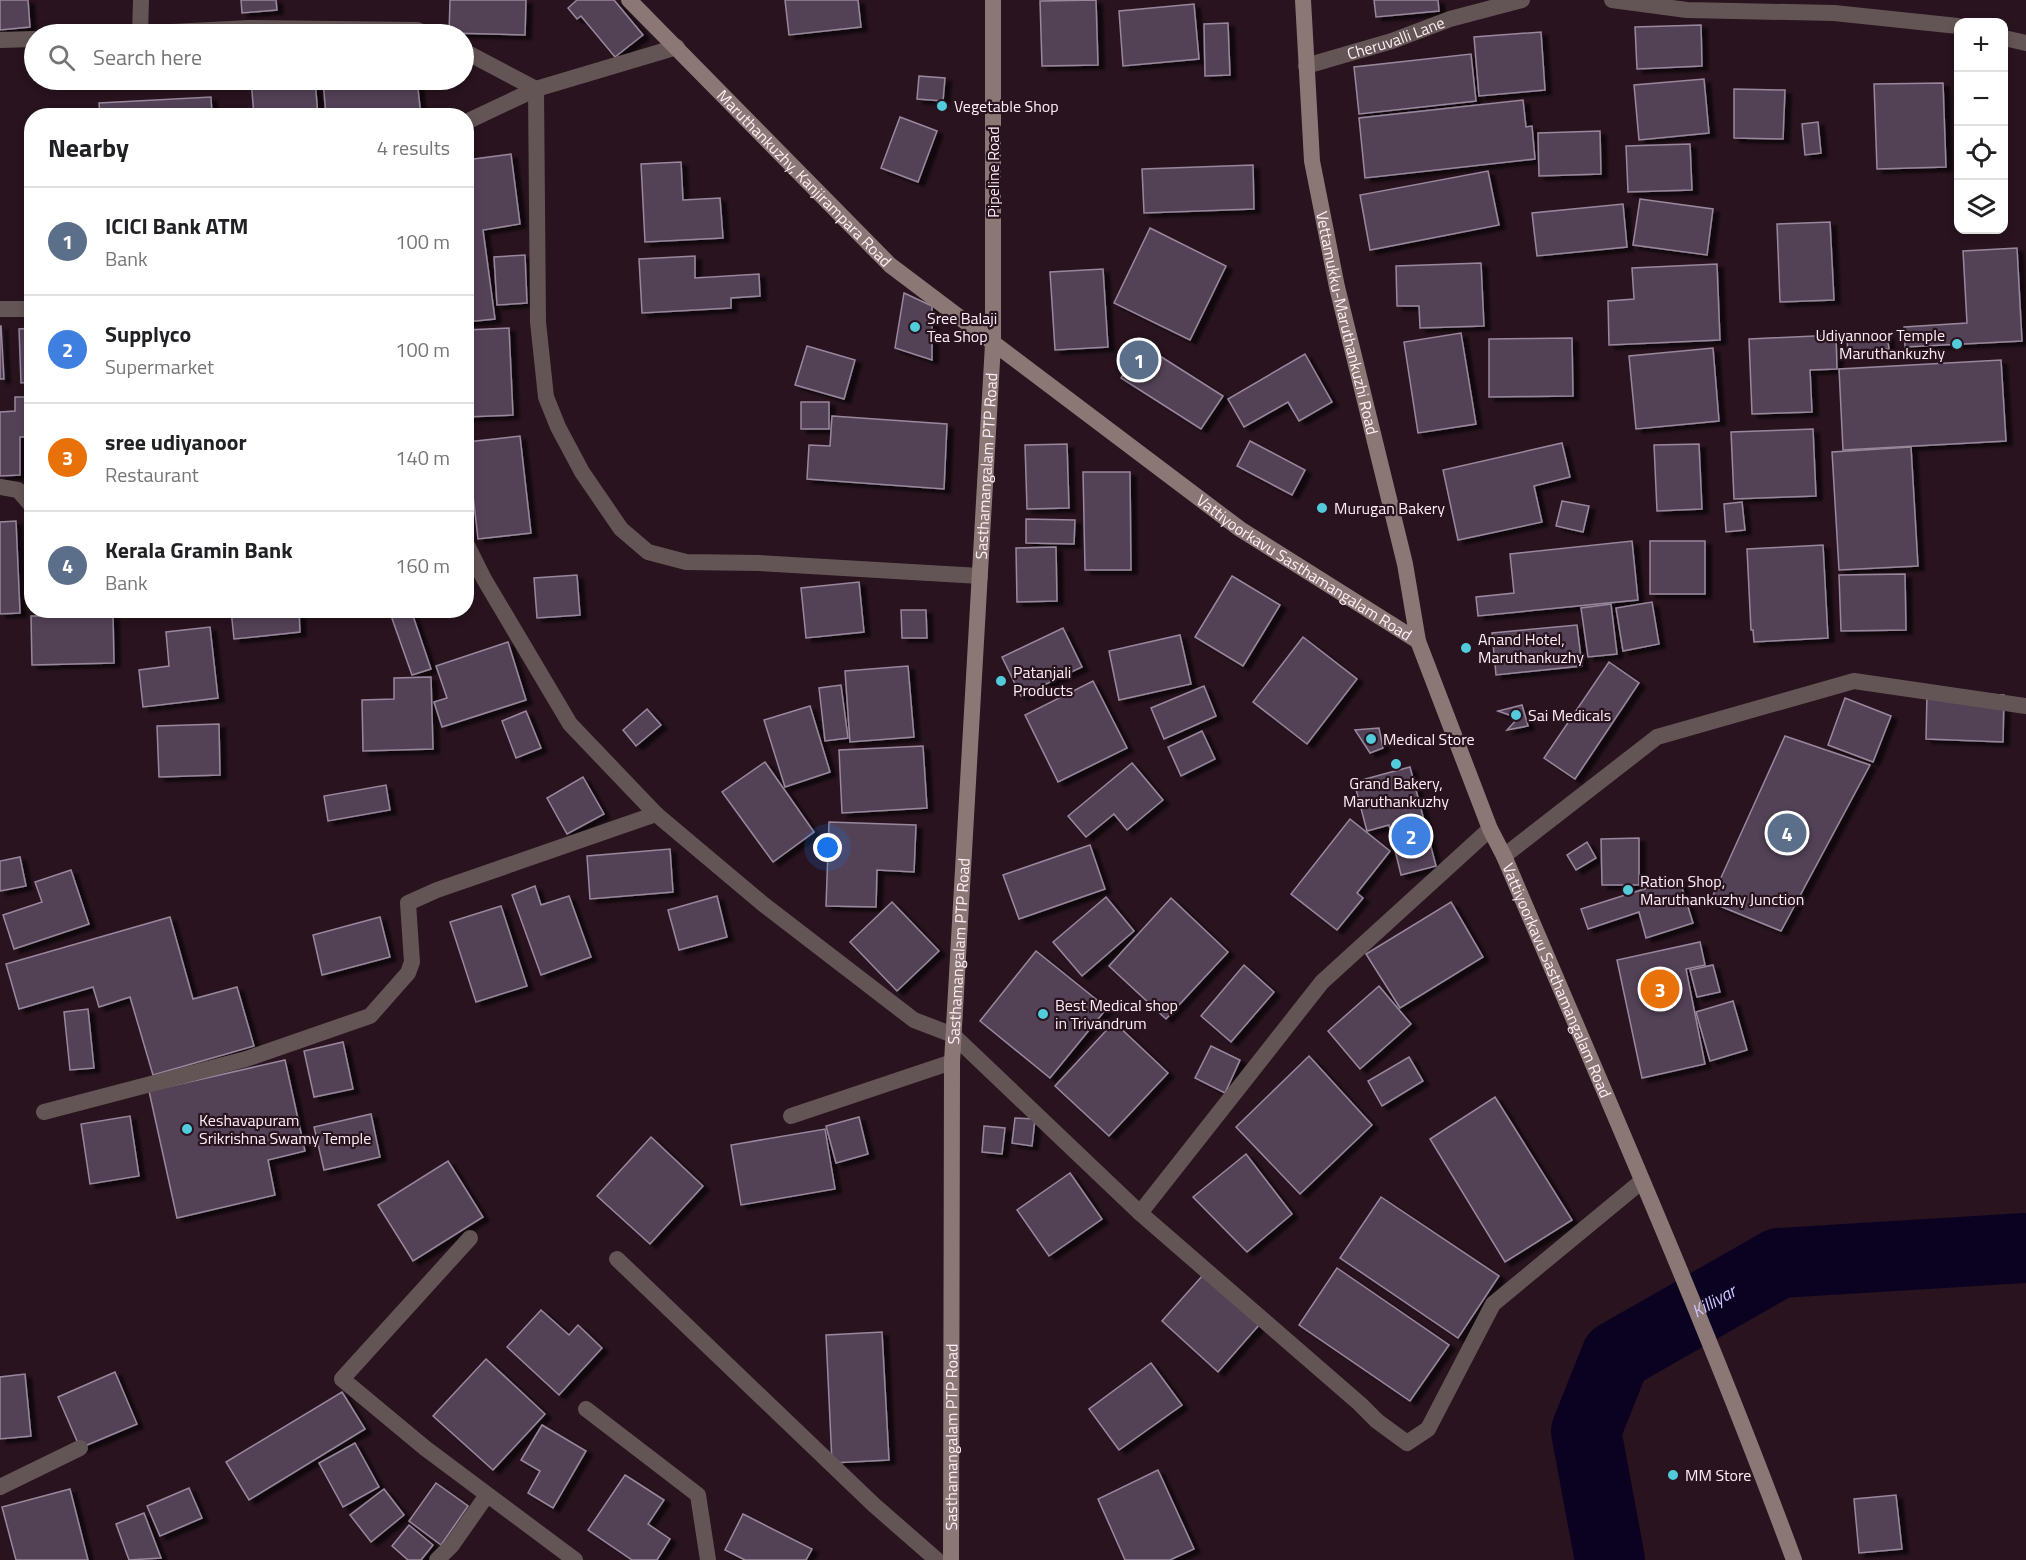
<!DOCTYPE html>
<meta charset="utf-8">
<style>
:root{--surface:#fff;--page:#f6f6f6;--text:#202124;--muted:#757577;--line:#e0e0e0;--accent:#1a73e8}
body{margin:0;font-family:"Titillium Web",sans-serif;background:var(--page);color:var(--text)}
.controls{position:absolute;right:18px;top:18px;display:grid;overflow:hidden;border-radius:12px;box-shadow:0 3px 9px #0003}
.controls button{width:54px;height:54px;display:grid;place-items:center;padding:0;border:0;border-bottom:2px solid var(--line);background:var(--surface);color:var(--text);font:30px sans-serif}
.you{position:absolute;left:828px;top:848px;width:21px;height:21px;margin:-15px;border:4px solid #fff;border-radius:50%;background:#1a73e8;box-shadow:0 0 0 9px #1a73e833}
.badge{display:grid;place-items:center;width:39px;height:39px;border-radius:50%;background:var(--accent);color:#fff;font-size:20px;font-weight:700}
.pin{position:absolute;translate:-50% -50%;border:3px solid #fff;box-shadow:0 2px 6px #0006}
.list{margin:0;padding:0;list-style:none}
h2{display:flex;justify-content:space-between;align-items:center;height:78px;margin:0;padding:0 24px;font-size:26px}
h2 small{font-size:20px;font-weight:400;color:var(--muted)}
.list li{display:grid;grid-template-columns:39px 1fr auto;gap:18px;align-items:center;box-sizing:border-box;height:108px;padding:0 24px;border-top:2px solid var(--line)}
.list b{display:block;font-size:22px;white-space:nowrap}
.list p{margin:0;font-size:20px;white-space:nowrap;color:var(--muted)}
.list em{font-size:20px;font-style:normal;color:var(--muted)}
.icon{flex:none;width:33px;height:33px;fill:none;stroke:currentColor;stroke-width:2;stroke-linecap:round;stroke-linejoin:round}
.map{position:relative;flex:none;width:2026px;height:1560px;overflow:hidden}
.search{position:absolute;background:var(--surface);box-shadow:0 3px 9px #0003;left:24px;top:24px;width:450px;height:66px;display:flex;align-items:center;gap:15px;box-sizing:border-box;padding:0 21px;border-radius:33px;color:var(--muted);font-size:22px}
.panel{position:absolute;background:var(--surface);box-shadow:0 3px 9px #0003;left:24px;top:108px;width:450px;height:510px;border-radius:24px}
.map>svg:first-child{display:block}
.lines{fill:none;stroke-linecap:round;stroke-linejoin:round}
.river{stroke:#0b0222;stroke-width:70}
.building{fill:#534357;stroke:#99879d;stroke-width:1.5;filter:url(#shadow)}
.service{stroke:#635555;stroke-width:16}
.minor{stroke:#635555;stroke-width:16}
.secondary{stroke:#8c7777;stroke-width:16}
.poi-dot{fill:#52cbda;stroke:#28131e;stroke-width:2}
.labels{text-anchor:middle;dominant-baseline:central;stroke-width:4.5;stroke-linejoin:round;paint-order:stroke}
.street-label{font-size:16px;fill:#feeef5;stroke:#28131e}
.poi-label{font-size:16px;fill:#feeef5;stroke:#28131e;text-anchor:start}
.water-label{font-size:18px;font-style:italic;fill:#ccc3fb;stroke:#28131e}
</style>
<div class="map">
<svg width="2026" height="1560" viewBox="0 0 2026 1560">
<defs>
<filter id="shadow"><feDropShadow dx="6" dy="4" stdDeviation="1.5" flood-color="#0009"/></filter>
</defs>
<rect width="100%" height="100%" fill="#28131e"/>
<g class="lines">
<path class="river" id="s1" d="M1610 1560 1586 1431 1616 1356 1779 1263 2026 1248"/>
</g>
<g class="building">
<polygon points="0,0 28,0 30,27 0,30"/>
<polygon points="241,0 276,0 277,10 242,13"/>
<polygon points="450,0 526,0 525,35 449,33"/>
<polygon points="577,0 614,0 643,35 615,57 581,16 577,19 568,8"/>
<polygon points="785,0 858,0 861,27 789,35"/>
<polygon points="1096,0 1098,65 1042,66 1040,1"/>
<polygon points="1374,0 1438,0 1439,11 1376,17"/>
<polygon points="1194,4 1199,59 1123,66 1119,11"/>
<polygon points="1228,23 1230,75 1205,76 1204,24"/>
<polygon points="1701,25 1702,66 1637,69 1635,27"/>
<polygon points="1541,32 1545,90 1479,96 1474,37"/>
<polygon points="1471,54 1476,101 1359,114 1354,67"/>
<polygon points="919,76 945,78 943,101 917,99"/>
<polygon points="1704,79 1709,133 1639,140 1634,85"/>
<polygon points="251,80 315,80 318,116 254,116"/>
<polygon points="323,80 417,80 421,116 326,116"/>
<polygon points="1943,83 1946,167 1877,169 1874,84"/>
<polygon points="1734,89 1785,90 1783,139 1734,138"/>
<polygon points="211,97 212,116 100,116 99,103"/>
<polygon points="1523,100 1526,127 1532,126 1535,159 1365,178 1359,118"/>
<polygon points="900,117 937,131 918,182 881,168"/>
<polygon points="1818,122 1821,153 1805,155 1802,124"/>
<polygon points="1600,131 1601,174 1539,176 1538,133"/>
<polygon points="1690,144 1692,190 1628,192 1626,146"/>
<polygon points="511,154 520,224 483,230 495,319 466,322 466,160"/>
<polygon points="681,162 683,200 720,198 723,238 645,242 641,164"/>
<polygon points="1253,165 1254,209 1144,213 1142,169"/>
<polygon points="1488,171 1499,225 1370,250 1360,195"/>
<polygon points="1640,199 1713,209 1707,255 1633,245"/>
<polygon points="1623,204 1627,247 1537,256 1532,213"/>
<polygon points="1830,222 1834,300 1780,302 1777,224"/>
<polygon points="1150,228 1226,266 1190,340 1114,303"/>
<polygon points="2017,248 2022,341 1905,347 1904,327 1967,323 1963,251"/>
<polygon points="525,255 527,303 497,305 494,257"/>
<polygon points="695,256 695,278 759,274 760,296 731,298 731,308 642,313 639,259"/>
<polygon points="1481,263 1484,326 1420,328 1419,306 1397,306 1396,266"/>
<polygon points="1717,264 1720,340 1609,345 1608,301 1634,299 1632,268"/>
<polygon points="1103,269 1108,347 1055,350 1050,272"/>
<polygon points="904,293 932,306 932,360 895,348"/>
<polygon points="0,326 1,326 4,379 0,379"/>
<polygon points="32,328 32,382 21,383 19,329"/>
<polygon points="509,328 513,415 466,417 466,330"/>
<polygon points="1461,333 1476,424 1418,433 1404,342"/>
<polygon points="1836,335 1837,369 1810,370 1812,412 1752,414 1749,339"/>
<polygon points="1887,335 1889,349 1848,353 1847,339"/>
<polygon points="1572,338 1573,396 1489,397 1489,339"/>
<polygon points="1141,344 1223,396 1201,429 1121,378"/>
<polygon points="807,346 855,360 844,399 795,385"/>
<polygon points="1713,348 1719,421 1636,429 1629,356"/>
<polygon points="1305,354 1332,402 1299,421 1288,402 1244,427 1228,399"/>
<polygon points="2001,360 2006,441 1843,450 1839,369"/>
<polygon points="15,397 32,397 32,437 20,437 20,475 0,476 0,412 15,411"/>
<rect x="801" y="402" width="28" height="27"/>
<polygon points="832,416 947,424 944,489 807,479 809,445 830,446"/>
<polygon points="1813,429 1816,496 1734,499 1731,432"/>
<polygon points="520,436 531,533 478,539 467,442"/>
<polygon points="1250,441 1305,470 1292,495 1237,466"/>
<polygon points="1562,443 1570,477 1534,486 1542,522 1458,540 1443,470"/>
<polygon points="1067,444 1069,508 1027,509 1025,445"/>
<polygon points="1699,444 1702,509 1657,511 1654,445"/>
<polygon points="1911,447 1918,566 1839,570 1832,452"/>
<polygon points="1083,472 1130,472 1131,570 1085,570"/>
<polygon points="1562,501 1589,506 1583,532 1556,526"/>
<polygon points="1742,502 1745,530 1726,532 1724,504"/>
<polygon points="1026,519 1075,520 1074,544 1026,543"/>
<polygon points="16,521 20,613 0,614 0,522"/>
<polygon points="1632,541 1638,600 1478,616 1476,597 1514,593 1510,554"/>
<rect x="1650" y="541" width="55" height="53"/>
<polygon points="1823,545 1828,638 1754,642 1753,630 1751,630 1747,549"/>
<polygon points="1056,547 1057,601 1017,602 1016,548"/>
<polygon points="1905,574 1906,630 1841,631 1839,575"/>
<polygon points="577,575 580,615 537,618 534,578"/>
<polygon points="1232,576 1280,605 1243,666 1195,637"/>
<polygon points="859,582 864,632 806,638 801,588"/>
<polygon points="1652,602 1659,644 1623,651 1616,608"/>
<polygon points="1611,604 1617,654 1588,657 1581,608"/>
<polygon points="231,610 299,610 300,632 234,639"/>
<polygon points="389,610 411,610 431,669 412,675"/>
<polygon points="901,610 926,610 927,638 902,638"/>
<polygon points="113,615 114,663 32,665 31,616"/>
<polygon points="1577,625 1582,666 1496,675 1492,633"/>
<polygon points="210,627 218,698 143,707 139,670 169,666 166,632"/>
<polygon points="1063,628 1082,667 1021,696 1002,657"/>
<polygon points="1180,635 1191,684 1119,700 1109,651"/>
<polygon points="1303,637 1357,679 1307,744 1253,702"/>
<polygon points="508,642 526,700 442,727 434,702 447,698 436,666"/>
<polygon points="1609,662 1639,683 1575,779 1544,758"/>
<polygon points="908,666 914,737 850,742 845,671"/>
<polygon points="431,677 433,749 363,751 362,700 394,699 394,678"/>
<polygon points="1093,681 1127,748 1058,782 1025,715"/>
<polygon points="841,685 848,738 825,741 819,688"/>
<polygon points="1204,686 1216,716 1164,739 1151,708"/>
<polygon points="1927,692 2004,695 2003,742 1926,739"/>
<polygon points="1845,698 1891,716 1873,762 1828,745"/>
<polygon points="1522,705 1528,726 1507,730 1518,718 1498,711"/>
<polygon points="810,706 830,772 785,787 764,720"/>
<polygon points="647,709 661,725 636,746 623,730"/>
<polygon points="526,711 541,748 516,758 502,721"/>
<polygon points="219,724 220,775 159,777 157,726"/>
<polygon points="1379,728 1383,748 1370,753 1355,730"/>
<polygon points="1202,731 1215,759 1181,776 1168,747"/>
<polygon points="1785,736 1870,765 1781,931 1710,902"/>
<polygon points="923,746 927,808 842,813 839,750"/>
<polygon points="765,762 814,832 773,862 722,792"/>
<polygon points="1132,763 1163,800 1127,830 1114,814 1086,837 1068,816"/>
<polygon points="1410,767 1436,866 1401,875 1389,825 1367,831 1354,782"/>
<polygon points="583,777 604,814 567,834 547,798"/>
<polygon points="386,785 390,810 328,821 324,796"/>
<polygon points="1350,819 1390,851 1357,893 1363,898 1337,930 1291,894"/>
<polygon points="829,822 916,825 914,872 877,870 876,907 826,906"/>
<polygon points="1639,838 1639,885 1602,885 1601,839"/>
<polygon points="1587,842 1596,858 1576,870 1567,855"/>
<polygon points="1090,845 1105,889 1019,919 1003,875"/>
<polygon points="670,849 673,892 590,899 587,856"/>
<polygon points="20,857 26,886 0,891 0,861"/>
<polygon points="71,870 89,924 14,949 3,915 42,902 35,882"/>
<polygon points="1679,878 1693,923 1646,938 1639,912 1588,929 1581,909"/>
<polygon points="535,886 541,905 569,896 591,957 541,975 512,895"/>
<polygon points="717,896 727,937 679,950 668,910"/>
<polygon points="1106,897 1134,931 1082,976 1053,942"/>
<polygon points="1171,898 1228,952 1166,1019 1109,966"/>
<polygon points="892,902 939,951 897,991 850,942"/>
<polygon points="1451,902 1483,957 1400,1008 1366,954"/>
<polygon points="501,906 527,986 476,1002 450,922"/>
<polygon points="170,917 193,999 237,987 254,1046 153,1075 130,997 99,1007 93,987 19,1009 6,964"/>
<polygon points="380,917 390,957 322,975 313,935"/>
<polygon points="1700,942 1705,965 1686,969 1705,1064 1642,1078 1617,960"/>
<polygon points="1036,951 1107,1008 1050,1078 980,1021"/>
<polygon points="1244,965 1274,992 1231,1042 1201,1016"/>
<polygon points="1713,965 1720,992 1697,997 1690,970"/>
<polygon points="1379,986 1411,1024 1360,1069 1328,1031"/>
<polygon points="1733,1001 1747,1050 1710,1061 1696,1012"/>
<polygon points="88,1009 94,1068 70,1070 64,1012"/>
<polygon points="1114,1022 1168,1073 1109,1136 1055,1086"/>
<polygon points="343,1042 353,1089 314,1097 304,1051"/>
<polygon points="1211,1046 1240,1060 1225,1093 1195,1078"/>
<polygon points="1309,1056 1372,1125 1300,1194 1236,1127"/>
<polygon points="1409,1057 1423,1081 1382,1106 1368,1081"/>
<polygon points="285,1060 305,1151 268,1160 275,1195 177,1218 149,1091"/>
<polygon points="1495,1097 1572,1220 1505,1262 1430,1139"/>
<polygon points="371,1114 380,1157 324,1170 314,1127"/>
<polygon points="130,1116 139,1176 90,1184 81,1124"/>
<polygon points="859,1117 868,1154 836,1163 826,1126"/>
<polygon points="1015,1118 1035,1119 1032,1146 1012,1143"/>
<polygon points="984,1126 1005,1128 1002,1154 982,1152"/>
<polygon points="825,1129 835,1189 741,1205 731,1145"/>
<polygon points="651,1137 703,1186 650,1244 597,1196"/>
<polygon points="1246,1154 1292,1214 1247,1252 1193,1197"/>
<polygon points="448,1161 483,1217 413,1261 378,1205"/>
<polygon points="1070,1173 1102,1219 1049,1256 1017,1210"/>
<polygon points="1381,1197 1499,1276 1458,1338 1340,1258"/>
<polygon points="1337,1268 1449,1345 1410,1401 1299,1325"/>
<polygon points="1203,1275 1259,1325 1218,1372 1162,1321"/>
<polygon points="541,1310 569,1335 578,1325 602,1348 559,1395 507,1347"/>
<polygon points="882,1332 889,1460 832,1463 826,1335"/>
<polygon points="486,1359 545,1414 493,1470 433,1416"/>
<polygon points="1151,1363 1182,1405 1119,1450 1089,1409"/>
<polygon points="115,1372 137,1424 80,1448 58,1397"/>
<polygon points="25,1374 31,1436 0,1439 0,1377"/>
<polygon points="342,1392 365,1429 249,1500 226,1462"/>
<polygon points="542,1425 586,1451 553,1508 528,1493 540,1471 521,1460"/>
<polygon points="355,1443 379,1487 343,1507 319,1463"/>
<polygon points="1158,1470 1194,1549 1170,1560 1125,1560 1098,1499"/>
<polygon points="625,1475 664,1500 648,1524 670,1539 657,1560 632,1560 588,1530"/>
<polygon points="436,1483 468,1506 441,1545 409,1521"/>
<polygon points="189,1488 202,1518 160,1536 147,1506"/>
<polygon points="70,1489 88,1560 16,1560 2,1507"/>
<polygon points="384,1489 404,1515 371,1542 350,1515"/>
<polygon points="1896,1495 1902,1549 1859,1553 1854,1499"/>
<polygon points="144,1513 161,1558 129,1560 116,1524"/>
<polygon points="743,1514 812,1549 806,1560 745,1560 725,1550"/>
<polygon points="409,1525 433,1545 421,1560 408,1560 392,1546"/>
</g>
<g class="lines">
<g class="service">
<polyline points="953,1035 1140,1213 1360,1404 1377,1421 1407,1443 1428,1429 1493,1304 1642,1181"/>
<polyline points="1140,1213 1322,982 1490,829"/>
</g>
<g class="minor">
<polyline points="1612,0 1687,10 1834,13 1958,26"/>
<polyline points="133,34 249,28 417,30 427,34"/>
<polyline points="140,34 141,0"/>
<polyline points="2004,38 2026,43"/>
<polyline points="0,40 34,39"/>
<polyline points="464,51 536,89 538,322 546,397 558,427 582,472 621,529 648,552 686,562 758,563 980,576"/>
<path id="s2" d="M1306 66 1392 41 1450 19 1522 0"/>
<polyline points="466,122 536,89 677,47"/>
<polyline points="0,309 32,309"/>
<polyline points="0,487 18,490 32,506"/>
<polyline points="466,543 484,579 570,724 656,814 763,904 914,1020 953,1035"/>
<polyline points="1504,856 1657,737 1854,681 2026,706"/>
<polyline points="44,1112 246,1059 370,1016 408,973 412,962 408,903 437,890 656,814"/>
<polyline points="791,1116 952,1062"/>
<polyline points="470,1238 342,1379 425,1448 575,1560"/>
<polyline points="617,1259 874,1505 937,1560"/>
<polyline points="586,1409 698,1495 708,1560"/>
<polyline points="0,1487 80,1448"/>
<polyline points="437,1560 452,1545 487,1495"/>
</g>
<g class="secondary">
<path id="s3" d="M629 0 890 265 1240 529 1418 641"/>
<path id="s4" d="M1303 0 1312 161 1337 287 1405 564 1418 641 1490 829 1504 856C1603 1089 1706 1322 1794 1560"/>
<path id="s5" d="M951 1560 952 1062 993 344V0"/>
</g>
</g>
<g class="poi-dot">
<circle cx="942" cy="106" r="6"/>
<circle cx="915" cy="327" r="6"/>
<circle cx="1957" cy="344" r="6"/>
<circle cx="1322" cy="508" r="6"/>
<circle cx="1466" cy="648" r="6"/>
<circle cx="1001" cy="681" r="6"/>
<circle cx="1516" cy="715" r="6"/>
<circle cx="1371" cy="739" r="6"/>
<circle cx="1396" cy="764" r="6"/>
<circle cx="1628" cy="890" r="6"/>
<circle cx="1043" cy="1014" r="6"/>
<circle cx="187" cy="1129" r="6"/>
<circle cx="1673" cy="1475" r="6"/>
</g>
<g class="labels">
<g class="street-label">
<text stroke="none"><textPath href="#s2" startOffset="94">Cheruvalli Lane</textPath></text>
<text transform="translate(993 172) rotate(-90)">Pipeline Road</text>
<text stroke="none"><textPath href="#s3" startOffset="250">Maruthankuzhy, Kanjirampara Road</textPath></text>
<text stroke="none"><textPath href="#s4" startOffset="327">Vettamukku-Maruthankuzhi Road</textPath></text>
<text stroke="none"><textPath href="#s5" startOffset="1095">Sasthamangalam PTP Road</textPath></text>
<text stroke="none"><textPath href="#s3" startOffset="885">Vattiyoorkavu Sasthamangalam Road</textPath></text>
<text stroke="none"><textPath href="#s5" startOffset="609">Sasthamangalam PTP Road</textPath></text>
<text stroke="none"><textPath href="#s4" startOffset="1020">Vattiyoorkavu Sasthamangalam Road</textPath></text>
<text stroke="none"><textPath href="#s5" startOffset="123">Sasthamangalam PTP Road</textPath></text>
</g>
<g class="poi-label">
<text x="954" y="106">Vegetable Shop</text>
<text x="927" y="318">Sree Balaji<tspan x="927" dy="18">Tea Shop</tspan></text>
<text x="1945" y="335" text-anchor="end">Udiyannoor Temple<tspan x="1945" dy="18">Maruthankuzhy</tspan></text>
<text x="1334" y="508">Murugan Bakery</text>
<text x="1478" y="639">Anand Hotel,<tspan x="1478" dy="18">Maruthankuzhy</tspan></text>
<text x="1013" y="672">Patanjali<tspan x="1013" dy="18">Products</tspan></text>
<text x="1528" y="715">Sai Medicals</text>
<text x="1383" y="739">Medical Store</text>
<text x="1396" y="783" text-anchor="middle">Grand Bakery,<tspan x="1396" dy="18">Maruthankuzhy</tspan></text>
<text x="1640" y="881">Ration Shop,<tspan x="1640" dy="18">Maruthankuzhy Junction</tspan></text>
<text x="1055" y="1005">Best Medical shop<tspan x="1055" dy="18">in Trivandrum</tspan></text>
<text x="199" y="1120">Keshavapuram<tspan x="199" dy="18">Srikrishna Swamy Temple</tspan></text>
<text x="1685" y="1475">MM Store</text>
</g>
<g class="water-label">
<text stroke="none"><textPath href="#s1" startOffset="324">Killiyar</textPath></text>
</g>
</g>
</svg>
<div class="controls">
<button>+</button>
<button>−</button>
<button><svg class="icon" aria-label="locate" viewBox="0 0 24 24"><circle cx="12" cy="12" r="6"/><path d="M12 2v4M12 18v4M2 12h4M18 12h4"/></svg></button>
<button><svg class="icon" aria-label="layers" viewBox="0 0 24 24"><path d="M12 4l9 5-9 5-9-5zM3 14l9 5 9-5"/></svg></button>
</div>
<div class="you"></div>
<div class="pin badge" style="left:1139px;top:360px;background:#5c6f8a">1</div>
<div class="pin badge" style="left:1411px;top:836px;background:#3f7fe0">2</div>
<div class="pin badge" style="left:1660px;top:989px;background:#e8710a">3</div>
<div class="pin badge" style="left:1787px;top:833px;background:#5c6f8a">4</div>
<div class="search"><svg class="icon" aria-label="search" viewBox="0 0 24 24"><circle cx="10" cy="10" r="6"/><path d="M15 15l6 6"/></svg>Search here</div>
<section class="panel">
<h2>Nearby<small>4 results</small></h2>
<ul class="list">
<li><span class="badge" style="background:#5c6f8a">1</span><div><b>ICICI Bank ATM</b><p>Bank</p></div><em>100 m</em></li>
<li><span class="badge" style="background:#3f7fe0">2</span><div><b>Supplyco</b><p>Supermarket</p></div><em>100 m</em></li>
<li><span class="badge" style="background:#e8710a">3</span><div><b>sree udiyanoor</b><p>Restaurant</p></div><em>140 m</em></li>
<li><span class="badge" style="background:#5c6f8a">4</span><div><b>Kerala Gramin Bank</b><p>Bank</p></div><em>160 m</em></li>
</ul>
</section>
</div>
